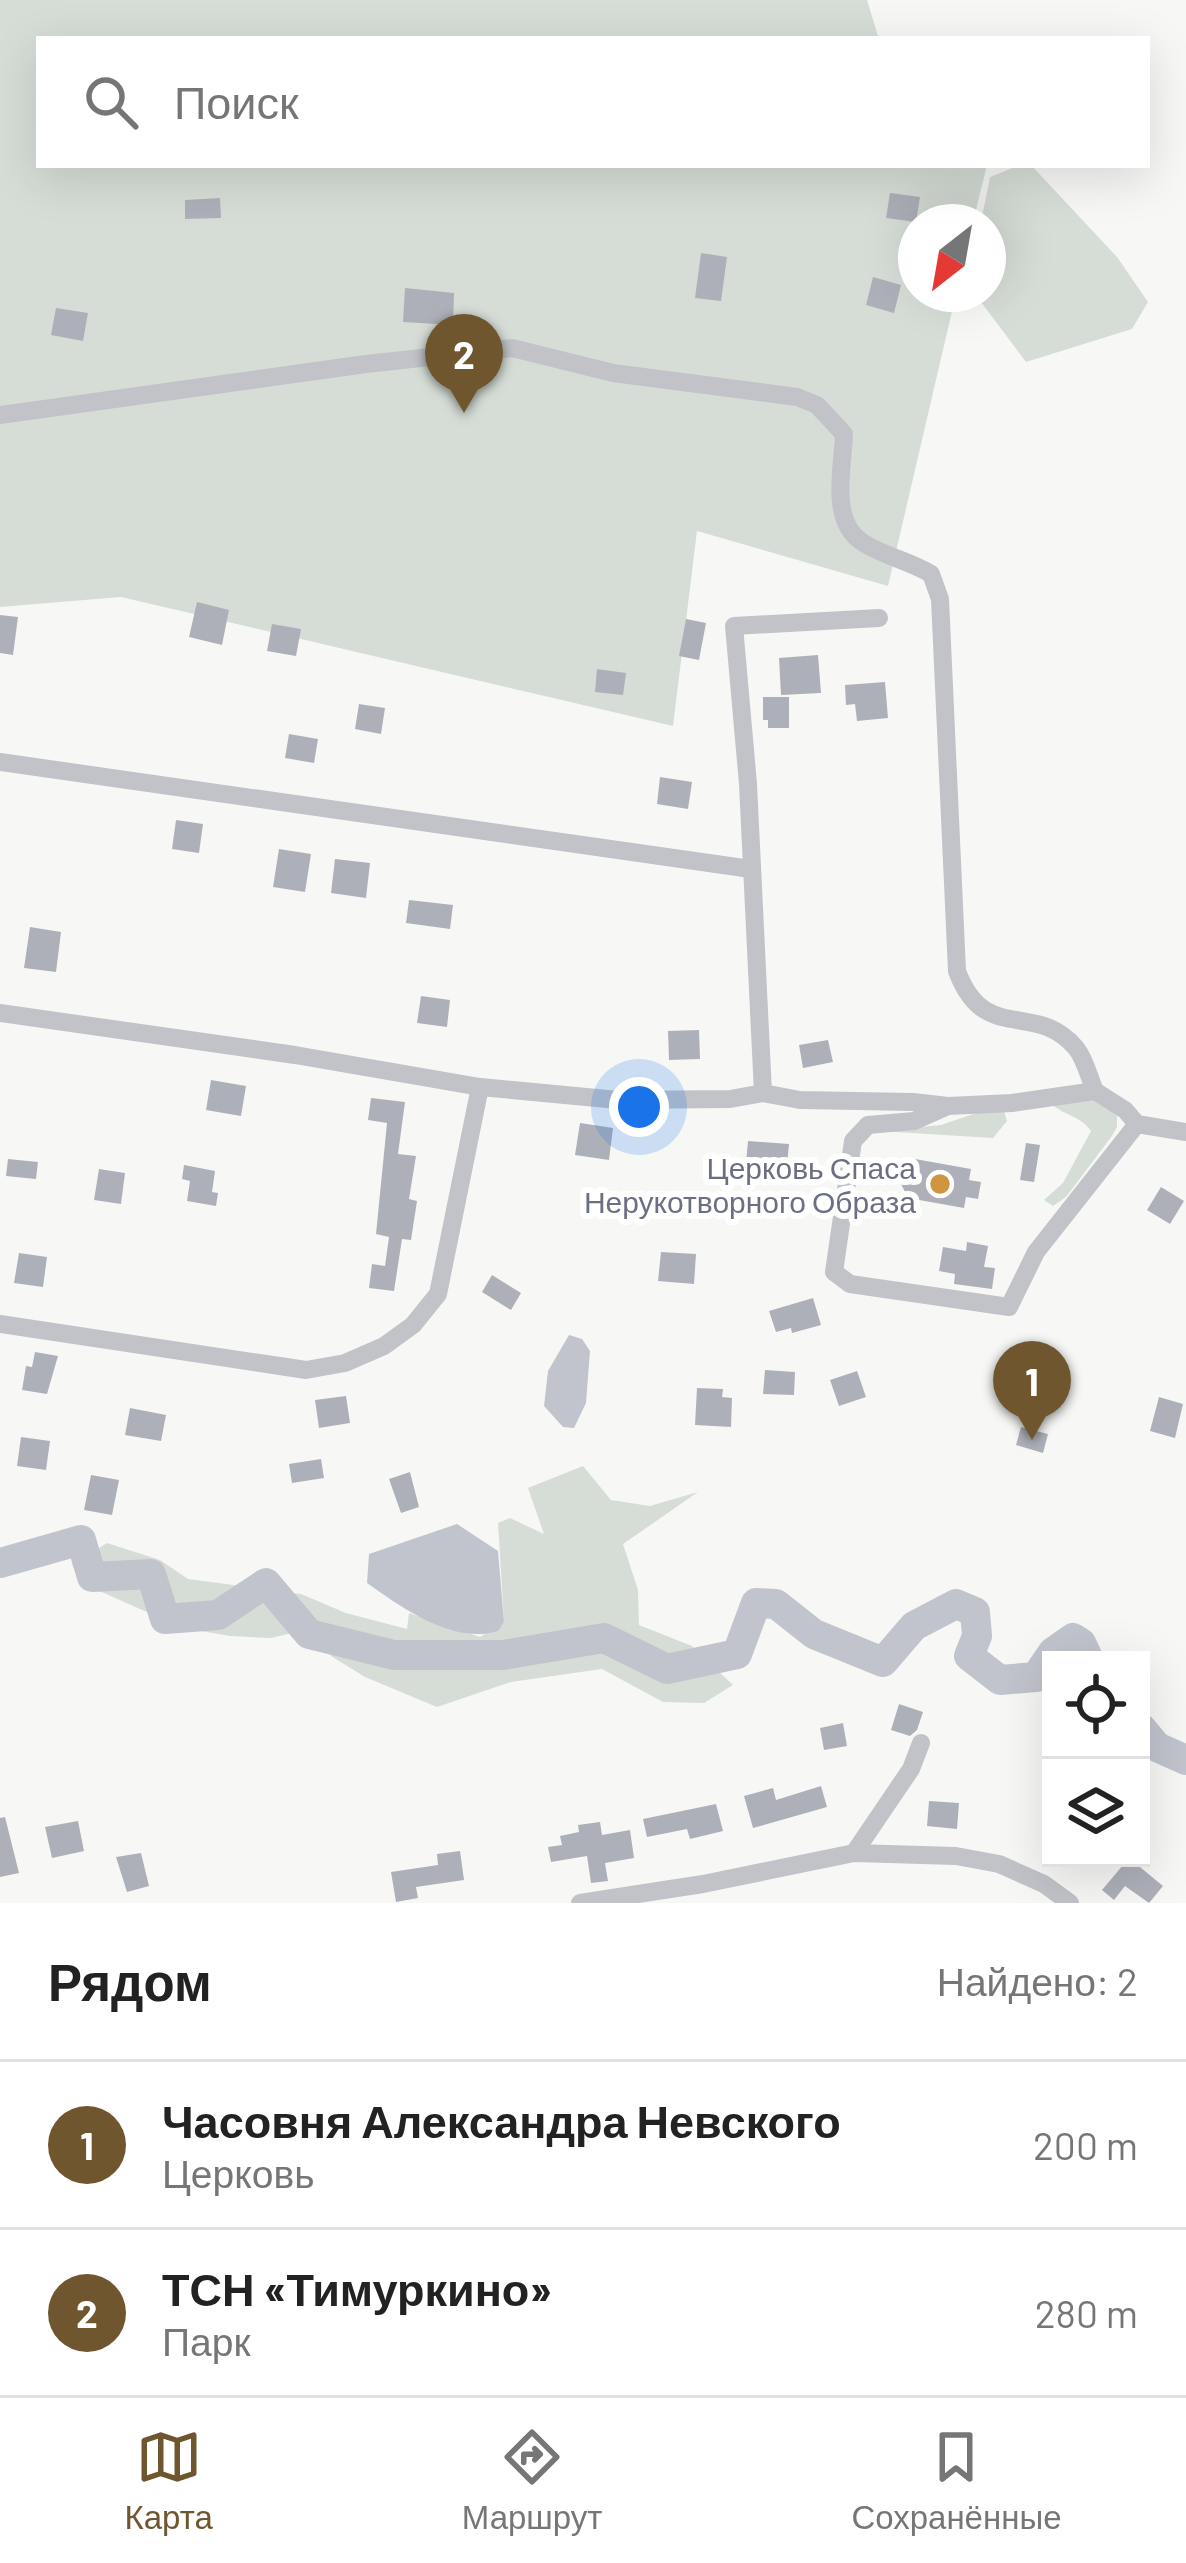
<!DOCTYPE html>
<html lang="ru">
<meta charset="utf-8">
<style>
:root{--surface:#fff;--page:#f6f6f6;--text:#222;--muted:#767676;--line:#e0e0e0;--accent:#70562f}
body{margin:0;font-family:Barlow,sans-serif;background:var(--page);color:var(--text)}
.controls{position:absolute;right:36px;bottom:36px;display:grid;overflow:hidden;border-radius:0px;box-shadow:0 12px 48px #0002}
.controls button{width:108px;height:108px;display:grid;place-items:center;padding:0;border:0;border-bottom:3px solid var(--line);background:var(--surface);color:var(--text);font:60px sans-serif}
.compass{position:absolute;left:898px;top:204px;width:108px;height:108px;border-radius:50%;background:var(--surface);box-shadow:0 12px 48px #0002;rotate:211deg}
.you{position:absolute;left:639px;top:1107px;width:42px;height:42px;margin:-30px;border:9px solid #fff;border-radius:50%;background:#1a73e8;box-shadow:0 0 0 18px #1a73e833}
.badge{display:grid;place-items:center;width:78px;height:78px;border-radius:50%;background:var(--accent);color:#fff;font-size:39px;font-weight:700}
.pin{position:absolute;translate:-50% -99px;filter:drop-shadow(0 3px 6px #0008)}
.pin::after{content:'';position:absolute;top:63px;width:42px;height:36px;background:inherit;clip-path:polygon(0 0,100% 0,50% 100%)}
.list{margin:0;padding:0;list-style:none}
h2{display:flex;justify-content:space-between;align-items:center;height:156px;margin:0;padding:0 48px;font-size:51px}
h2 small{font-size:39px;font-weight:400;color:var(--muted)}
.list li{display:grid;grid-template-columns:78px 1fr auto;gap:36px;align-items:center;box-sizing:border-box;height:168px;padding:0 48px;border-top:3px solid var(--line)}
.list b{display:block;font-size:45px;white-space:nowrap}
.list p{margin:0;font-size:39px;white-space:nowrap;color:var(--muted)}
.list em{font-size:39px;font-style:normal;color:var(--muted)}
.icon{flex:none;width:66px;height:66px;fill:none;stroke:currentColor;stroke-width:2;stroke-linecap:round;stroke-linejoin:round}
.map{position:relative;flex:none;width:1186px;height:1903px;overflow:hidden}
.search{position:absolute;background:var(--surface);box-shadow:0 12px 48px #0002;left:36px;right:36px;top:36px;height:132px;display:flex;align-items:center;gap:30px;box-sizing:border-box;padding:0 42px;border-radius:0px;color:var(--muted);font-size:45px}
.sheet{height:492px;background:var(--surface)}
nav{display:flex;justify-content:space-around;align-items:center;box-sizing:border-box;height:168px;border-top:3px solid var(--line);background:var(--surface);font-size:33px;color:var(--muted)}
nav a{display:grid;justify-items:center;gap:6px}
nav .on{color:var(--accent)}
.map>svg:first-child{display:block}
.green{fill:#d6ddd6}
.water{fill:#c1c4cc}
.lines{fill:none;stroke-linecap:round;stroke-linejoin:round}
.river{stroke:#c1c4cc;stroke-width:30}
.building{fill:#aeb0b9}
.street{stroke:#c2c3c9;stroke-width:18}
.poi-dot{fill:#d0963f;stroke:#fff;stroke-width:4.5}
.labels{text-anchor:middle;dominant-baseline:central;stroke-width:12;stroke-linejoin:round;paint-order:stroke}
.poi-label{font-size:30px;fill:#6b6f83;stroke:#fff;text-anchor:end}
</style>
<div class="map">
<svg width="1186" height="1903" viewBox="0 0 1186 1903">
<rect width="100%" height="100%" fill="#f7f8f6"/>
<g class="green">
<polygon points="0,0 867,0 879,39 39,39 39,165 987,165 973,222 916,222 916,294 956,294 888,586 697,531 673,726 121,597 0,607"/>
<polygon points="1020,165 1031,165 1117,257 1148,302 1132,329 1026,362 975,294 988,294 988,222 981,222 990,177"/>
<path d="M1047 1098 1099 1100 1117 1112V1127L1112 1136 1066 1197 1053 1206 1044 1200 1063 1183 1091 1131C1080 1114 1057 1115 1047 1098Z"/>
<polygon points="991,1108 1004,1111 1007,1121 993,1138 878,1131 941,1125"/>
<polygon points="583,1466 611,1500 650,1506 698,1492 623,1544 638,1590 639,1625 692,1646 733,1685 704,1703 663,1702 602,1669 511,1682 437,1707 365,1677 331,1656 317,1627 271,1638 230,1636 183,1628 88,1586 72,1565 107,1543 160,1560 188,1579 301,1594 346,1613 407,1629 409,1613 480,1637 504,1622 498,1523 510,1518 544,1534 528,1488"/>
</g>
<g class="water">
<polygon points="569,1335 582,1339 590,1351 586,1403 574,1428 563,1427 544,1406 548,1371"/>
<path d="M457 1524 498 1551 504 1622 498 1631C454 1645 402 1608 367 1583L369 1554Z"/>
</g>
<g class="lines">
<g class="river">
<polyline points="0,1563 81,1540 92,1577 151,1574 165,1619 218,1615 266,1583 309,1634 394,1655 503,1655 604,1638 667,1669 737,1654 756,1603 776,1604 814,1634 883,1662 914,1626 956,1604 975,1612 977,1636 969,1656 1000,1680 1036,1677 1053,1652 1073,1638 1081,1643 1089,1660"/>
<polyline points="1141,1728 1157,1747 1186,1760"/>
</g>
</g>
<g class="building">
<polygon points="890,193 920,197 916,222 886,218"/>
<polygon points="220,198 221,218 185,219 185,200"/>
<polygon points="701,253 727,257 721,301 695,298"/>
<polygon points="873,277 901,285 894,313 866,305"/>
<polygon points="405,288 454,293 453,325 403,322"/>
<polygon points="56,308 88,313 83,341 51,335"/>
<polygon points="197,602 229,610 222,645 189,637"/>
<polygon points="0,615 18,617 13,655 0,653"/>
<polygon points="686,619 706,623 699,660 679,656"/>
<polygon points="272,624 301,629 296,656 267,651"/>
<polygon points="818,655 821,693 781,695 779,658"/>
<polygon points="597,669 626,673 623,695 595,692"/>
<polygon points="885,682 888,718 857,721 855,704 846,705 845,685"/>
<polygon points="763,697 789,697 789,728 768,728 768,720 763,720"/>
<polygon points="359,704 385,708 381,734 355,729"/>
<polygon points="289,734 318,739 314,763 285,758"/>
<polygon points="660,777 692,782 688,809 657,804"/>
<polygon points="176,820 203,824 199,853 172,849"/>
<polygon points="279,849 311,854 305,892 273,887"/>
<polygon points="335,859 370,863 366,898 331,893"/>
<polygon points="409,900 453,905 450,929 406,923"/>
<polygon points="30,927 61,932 56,972 24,968"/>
<polygon points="421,996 450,1000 447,1027 417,1023"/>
<polygon points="699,1030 700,1059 669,1060 668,1031"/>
<polygon points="828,1040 833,1062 803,1068 799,1045"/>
<polygon points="211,1080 246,1086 241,1116 206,1110"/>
<polygon points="371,1098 405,1102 398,1154 416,1156 409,1199 417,1201 411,1240 402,1239 394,1291 369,1288 372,1264 385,1266 389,1237 376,1234 387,1123 368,1120"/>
<polygon points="580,1123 613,1128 609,1160 575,1155"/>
<polygon points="748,1141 789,1144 787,1166 746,1163"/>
<polygon points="1026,1143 1040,1145 1034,1182 1020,1180"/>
<polygon points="8,1159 38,1162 36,1179 6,1176"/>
<polygon points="915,1159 971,1169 969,1180 981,1182 978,1199 966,1197 964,1208 908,1198 897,1176"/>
<polygon points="184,1165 215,1171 212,1192 218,1193 216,1206 187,1201 190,1181 182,1179"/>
<polygon points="99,1169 125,1173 121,1204 94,1200"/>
<polygon points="1161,1187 1184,1201 1170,1224 1147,1210"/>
<polygon points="967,1242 988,1246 984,1267 995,1268 992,1289 954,1284 955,1274 939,1271 943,1247 966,1251"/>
<polygon points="661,1252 696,1254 694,1284 658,1281"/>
<polygon points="19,1253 47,1257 43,1287 14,1283"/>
<polygon points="492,1275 521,1293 511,1310 482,1292"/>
<polygon points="813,1298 821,1325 792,1333 791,1328 776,1332 769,1311"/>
<polygon points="35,1352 58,1356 47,1394 22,1390 26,1366 32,1367"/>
<polygon points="765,1370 795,1372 794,1395 763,1394"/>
<polygon points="857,1371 866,1397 839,1406 830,1380"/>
<polygon points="1031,1380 1052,1388 1042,1419 1021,1392 1023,1382"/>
<polygon points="697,1388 723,1389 722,1397 732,1398 731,1427 695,1425"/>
<polygon points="346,1396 350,1423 319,1428 315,1400"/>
<polygon points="1159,1397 1183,1404 1175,1438 1150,1431"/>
<polygon points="130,1408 166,1415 161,1441 125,1435"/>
<polygon points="1021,1427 1048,1434 1043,1453 1016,1445"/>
<polygon points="21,1437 50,1441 46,1470 17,1466"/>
<polygon points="321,1459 324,1478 292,1483 289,1464"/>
<polygon points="410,1472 419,1507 401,1513 389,1479"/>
<polygon points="91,1475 119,1480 112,1515 84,1510"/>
<polygon points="899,1704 923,1712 917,1730 910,1736 891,1730"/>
<polygon points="843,1723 847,1746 824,1750 820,1728"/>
<polygon points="821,1786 827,1807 753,1828 744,1796 773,1788 776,1800"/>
<polygon points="929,1801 959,1803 957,1829 927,1826"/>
<polygon points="716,1804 723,1831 690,1839 687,1829 647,1837 643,1819"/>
<polygon points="5,1817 19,1873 0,1877 0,1818"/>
<polygon points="78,1821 84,1851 52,1858 45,1827"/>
<polygon points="600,1822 602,1835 630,1830 634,1858 605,1863 608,1881 591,1883 587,1856 551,1862 548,1847 562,1845 560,1836 579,1832 578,1825"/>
<polygon points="460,1851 464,1880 416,1887 418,1898 396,1902 391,1872 438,1865 437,1854"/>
<polygon points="141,1853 149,1886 127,1892 116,1857"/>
<polygon points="1129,1858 1163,1886 1149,1903 1125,1886 1114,1900 1102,1890"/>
</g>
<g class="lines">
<g class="street">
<path d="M0 415 366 364 512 348 613 373 797 397 817 405 844 434C843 467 829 520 862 542 883 556 910 561 931 574L940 599 957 971C985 1046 1035 999 1076 1048 1085 1059 1089 1077 1095 1091"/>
<polyline points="0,762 751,869"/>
<polyline points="0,1013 295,1055 480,1087 618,1100 730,1099 763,1093 800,1100 913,1102 948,1106"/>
<polyline points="763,1093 748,784 734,626 879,618"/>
<polyline points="1137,1124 1036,1252 1009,1307 850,1284 834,1272 853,1141 868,1125 914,1121 948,1106 1012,1103 1095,1091 1125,1110 1137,1124 1186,1132"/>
<polyline points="0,1324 306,1370 345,1363 384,1346 413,1325 438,1294 480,1087"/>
<polyline points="854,1853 911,1769 921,1743"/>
<polyline points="580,1903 703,1884 854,1853 956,1856 999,1864 1044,1884 1070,1903"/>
</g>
</g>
<circle class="poi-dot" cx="940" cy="1184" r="12"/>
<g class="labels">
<g class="poi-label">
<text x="916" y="1167">Церковь Спаса<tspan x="916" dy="34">Нерукотворного Образа</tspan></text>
</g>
</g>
</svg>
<div class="controls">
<button><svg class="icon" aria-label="locate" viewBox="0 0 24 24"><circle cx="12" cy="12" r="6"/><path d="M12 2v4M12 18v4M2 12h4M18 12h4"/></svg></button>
<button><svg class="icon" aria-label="layers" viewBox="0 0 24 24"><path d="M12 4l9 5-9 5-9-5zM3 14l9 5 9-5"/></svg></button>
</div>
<svg class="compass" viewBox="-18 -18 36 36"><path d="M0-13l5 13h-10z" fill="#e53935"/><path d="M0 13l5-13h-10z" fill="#767676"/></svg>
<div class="you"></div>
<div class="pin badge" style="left:1032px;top:1440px">1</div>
<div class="pin badge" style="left:464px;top:413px">2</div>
<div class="search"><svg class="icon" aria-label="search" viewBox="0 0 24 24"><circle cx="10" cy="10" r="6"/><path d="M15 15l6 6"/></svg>Поиск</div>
</div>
<section class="sheet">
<h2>Рядом<small>Найдено: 2</small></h2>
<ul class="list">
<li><span class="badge">1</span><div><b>Часовня Александра Невского</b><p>Церковь</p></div><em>200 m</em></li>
<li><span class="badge">2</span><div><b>ТСН «Тимуркино»</b><p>Парк</p></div><em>280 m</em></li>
</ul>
</section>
<nav>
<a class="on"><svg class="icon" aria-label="map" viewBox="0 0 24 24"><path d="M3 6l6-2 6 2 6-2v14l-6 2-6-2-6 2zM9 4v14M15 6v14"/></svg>Карта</a>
<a><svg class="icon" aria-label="directions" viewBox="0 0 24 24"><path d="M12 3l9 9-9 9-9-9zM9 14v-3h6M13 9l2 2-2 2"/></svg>Маршрут</a>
<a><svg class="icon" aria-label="saved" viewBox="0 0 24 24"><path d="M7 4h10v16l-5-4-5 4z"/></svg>Сохранённые</a>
</nav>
